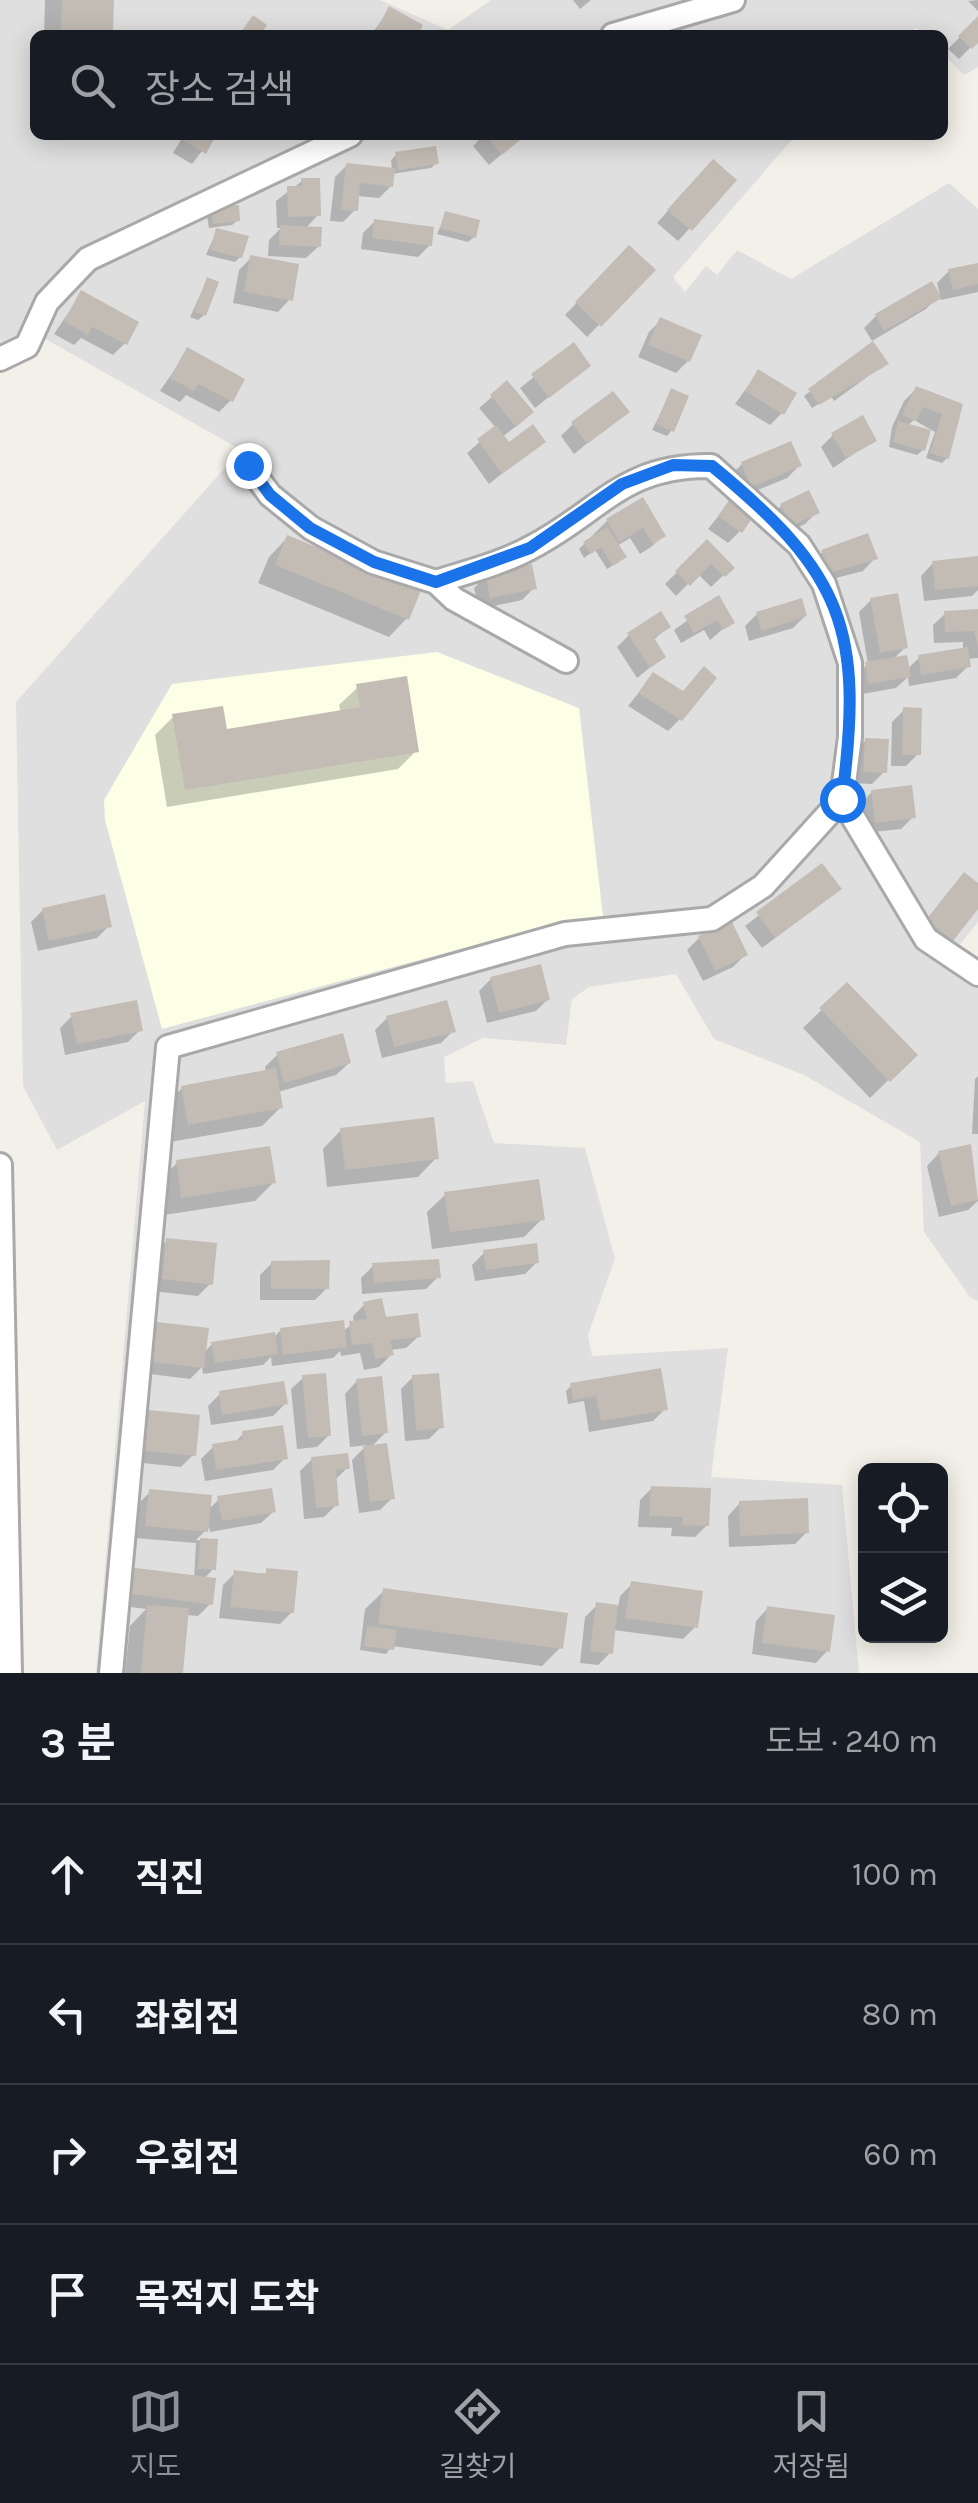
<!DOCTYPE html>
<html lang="ko">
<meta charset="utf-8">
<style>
:root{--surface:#171b24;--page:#242831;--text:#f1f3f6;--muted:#9ea1a6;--line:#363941;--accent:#8c9099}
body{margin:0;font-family:Karla,"Noto Sans KR",sans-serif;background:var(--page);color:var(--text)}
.controls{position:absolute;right:30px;bottom:30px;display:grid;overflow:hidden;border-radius:15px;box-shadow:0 5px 25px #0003}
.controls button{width:90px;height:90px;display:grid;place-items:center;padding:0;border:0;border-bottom:2px solid var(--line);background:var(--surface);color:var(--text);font:50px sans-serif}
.stop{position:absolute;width:30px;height:30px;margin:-22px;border:8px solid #1a73e8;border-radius:50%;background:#fff}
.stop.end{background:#1a73e8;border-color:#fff;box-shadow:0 2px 10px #0008}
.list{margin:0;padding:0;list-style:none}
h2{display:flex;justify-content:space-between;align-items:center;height:130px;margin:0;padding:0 40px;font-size:42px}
h2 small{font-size:32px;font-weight:400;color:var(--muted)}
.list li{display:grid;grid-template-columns:65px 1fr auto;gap:30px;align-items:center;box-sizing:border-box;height:140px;padding:0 40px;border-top:2px solid var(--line)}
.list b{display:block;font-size:38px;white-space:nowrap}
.list em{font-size:32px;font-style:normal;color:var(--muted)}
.icon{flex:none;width:55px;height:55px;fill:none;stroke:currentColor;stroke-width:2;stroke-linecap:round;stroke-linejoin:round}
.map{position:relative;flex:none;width:978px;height:1673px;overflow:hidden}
.search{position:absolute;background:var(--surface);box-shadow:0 5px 25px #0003;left:30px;right:30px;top:30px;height:110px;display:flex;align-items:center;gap:25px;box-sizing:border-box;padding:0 35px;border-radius:15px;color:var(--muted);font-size:38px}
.sheet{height:690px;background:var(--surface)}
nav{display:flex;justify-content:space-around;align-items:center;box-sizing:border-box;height:140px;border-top:2px solid var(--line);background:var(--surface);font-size:28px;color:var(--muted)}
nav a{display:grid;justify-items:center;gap:5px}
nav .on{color:var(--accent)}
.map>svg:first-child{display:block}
.residential{fill:#e0dfdf}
.education{fill:#fcffe5}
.shadow{fill:#0003}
.building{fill:#c3bcb4}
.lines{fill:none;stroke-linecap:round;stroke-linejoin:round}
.street-casing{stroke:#a9a9a9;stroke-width:28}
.street{stroke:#fff;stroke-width:22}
.route{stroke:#1a73e8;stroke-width:12}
</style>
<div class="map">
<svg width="978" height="1673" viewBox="0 0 978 1673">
<rect width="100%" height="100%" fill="#f2f0e8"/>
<polygon class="residential" points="0,0 380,0 448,30 491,0 978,0 978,67 964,75 943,54 943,35 923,35 916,28 908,35 35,35 35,135 796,135 673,277 685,292 706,266 717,275 737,250 791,279 949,183 978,209 978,922 944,964 978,984 978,1301 970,1297 924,1232 920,1142 804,1075 714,1039 676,974 589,987 572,999 566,1045 483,1038 444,1057 446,1083 473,1081 494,1143 585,1148 615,1259 588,1335 592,1356 728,1348 711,1477 842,1485 859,1673 96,1673 145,1101 57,1150 23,1086 16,702 241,450 42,337 0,347"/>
<polygon class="education" points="437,652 579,708 603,917 505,937 162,1029 105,820 104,800 172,684"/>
<g class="shadow">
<polygon points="45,0 111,0 110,35 44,35"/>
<polygon points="573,0 591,0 580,9"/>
<polygon points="978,0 978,11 968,1"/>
<polygon points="390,9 415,35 371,35"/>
<polygon points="978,19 978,40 959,59 948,49"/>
<polygon points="184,135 214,135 192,164 173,153"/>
<polygon points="484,135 524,135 489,165 473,146"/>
<polygon points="396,155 436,163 431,168 392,174 391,186 379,198 357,196 355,210 343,222 330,221 335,177 347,165 392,170 391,160"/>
<polygon points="701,174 734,180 678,241 657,223"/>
<polygon points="302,181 318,215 305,229 319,246 306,258 268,256 269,240 281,228 277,228 276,201"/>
<polygon points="213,211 238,220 232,225 209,228 207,216"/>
<polygon points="446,214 474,237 468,242 437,234"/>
<polygon points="375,221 430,245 418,257 361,249 363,233"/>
<polygon points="217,230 240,257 235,262 206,255"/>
<polygon points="629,249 652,270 587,337 565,315"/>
<polygon points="251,258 290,299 278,312 233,303 239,270"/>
<polygon points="978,265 978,292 941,300 937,283 949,271"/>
<polygon points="207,280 204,315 198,320 190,317"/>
<polygon points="81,294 125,343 113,355 81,338 74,345 54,334"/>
<polygon points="938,297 926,309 872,341 864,328 876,316"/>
<polygon points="661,320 688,361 676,373 638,357 649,332"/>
<polygon points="873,345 885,364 834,401 831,396 812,408 804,396"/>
<polygon points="573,346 588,366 535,408 520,388"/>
<polygon points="188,350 231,400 219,412 186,395 180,402 160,391"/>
<polygon points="758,372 782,413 770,425 735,404"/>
<polygon points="507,384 519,424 502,437 508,445 543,441 489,484 467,453 496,428 479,408"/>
<polygon points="916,389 960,406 947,458 942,463 926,458 935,432 914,420 907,426 923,450 917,455 889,447 892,427 904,401"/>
<polygon points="672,391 672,430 667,436 652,430"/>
<polygon points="626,412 574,454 561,436 573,424"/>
<polygon points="833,435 874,440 833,468 821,447"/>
<polygon points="742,464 799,466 787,478 741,497 740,531 728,543 708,529 737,493 730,476"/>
<polygon points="642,500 663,536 651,547 640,554 630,538 617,546 618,562 607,569 595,550 584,558 579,549 607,521"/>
<polygon points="781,506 817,512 805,524 778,537 769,518"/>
<polygon points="287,538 407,618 389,637 258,583 269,557"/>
<polygon points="707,543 731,568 711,587 698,574 676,596 665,584"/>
<polygon points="823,552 875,558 863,571 817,583 811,564"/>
<polygon points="978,559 978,590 972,596 924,601 921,576 933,563"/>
<polygon points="486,576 534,588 522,600 479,609 474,588"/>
<polygon points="718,599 731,622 710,640 704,630 681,643 674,630"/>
<polygon points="871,600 906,647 892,660 907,669 919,658 963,650 963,642 934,643 933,625 946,613 978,612 978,658 967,659 968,666 956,678 909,686 908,677 896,688 857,695 854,677 868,664 859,612"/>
<polygon points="757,614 805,616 793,628 749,641 745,626"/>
<polygon points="668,626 653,641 663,657 637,678 617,647 629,635"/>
<polygon points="653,675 680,719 668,731 628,706"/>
<polygon points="358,687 416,751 398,769 167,807 155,735 174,716 225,732 341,713 339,705"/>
<polygon points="904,710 918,754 906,766 891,766 892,722"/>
<polygon points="866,740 884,772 872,784 852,783 854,752"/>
<polygon points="872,792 913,817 901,829 864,833 860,804"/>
<polygon points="822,866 826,900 762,948 745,926"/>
<polygon points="978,887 978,905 939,951 916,933 952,888"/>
<polygon points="43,910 109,926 97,938 38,951 31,922"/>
<polygon points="699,938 745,955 733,967 703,981 687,950"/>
<polygon points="491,979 548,999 536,1011 487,1023 479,991"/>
<polygon points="847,985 914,1055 870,1098 803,1028"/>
<polygon points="72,1016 140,1030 128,1042 65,1055 60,1028"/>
<polygon points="387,1018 453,1031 441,1043 382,1058 375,1030"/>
<polygon points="277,1055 349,1063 336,1075 278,1092 281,1107 262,1126 170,1142 164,1106 182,1088 266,1072 265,1067"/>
<polygon points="978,1076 978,1134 972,1134 975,1079"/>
<polygon points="341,1130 436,1158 418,1177 327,1187 323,1149"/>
<polygon points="969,1147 978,1201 968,1210 939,1217 927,1166 939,1153"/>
<polygon points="177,1163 273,1183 255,1201 164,1215 159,1181"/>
<polygon points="446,1194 542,1219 524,1237 432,1249 427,1212"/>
<polygon points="167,1241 210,1284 198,1296 151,1291 155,1253"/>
<polygon points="484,1253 537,1262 525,1274 475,1281 472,1265"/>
<polygon points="272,1263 327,1288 315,1300 260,1300 260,1275"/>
<polygon points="373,1266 438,1277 426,1289 362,1294 361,1278"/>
<polygon points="365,1304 419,1336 406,1348 390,1350 391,1355 379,1367 364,1370 360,1353 341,1356 340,1351 333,1358 272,1366 271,1357 263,1365 203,1374 202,1367 190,1379 142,1373 146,1336 158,1324 204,1353 212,1344 273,1338 281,1330 343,1331 354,1323 353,1316"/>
<polygon points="304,1377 329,1435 317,1447 297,1449 291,1389"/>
<polygon points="413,1377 441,1427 429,1439 405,1441 401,1389"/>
<polygon points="357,1381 386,1432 371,1447 392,1498 380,1510 359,1513 352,1460 367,1445 350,1447 345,1394"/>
<polygon points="571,1386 665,1409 653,1421 589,1432 584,1401 568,1404 566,1391"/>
<polygon points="220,1394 285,1404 273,1416 211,1425 208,1406"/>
<polygon points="150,1412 193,1455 181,1467 133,1462 137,1424"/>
<polygon points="244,1433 285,1458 273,1470 205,1481 201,1459 213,1447 234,1443"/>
<polygon points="312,1459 347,1468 334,1481 336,1505 324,1517 304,1519 300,1471"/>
<polygon points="652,1488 707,1525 695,1537 671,1536 672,1528 638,1527 640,1500"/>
<polygon points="150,1492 208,1510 219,1499 274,1511 261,1523 210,1532 209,1527 196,1540 215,1542 213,1569 204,1579 210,1604 198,1616 186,1615 181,1673 125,1673 130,1626 146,1609 114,1605 117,1581 194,1578 196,1543 134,1538 138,1504"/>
<polygon points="740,1503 807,1532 795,1544 729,1547 728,1516"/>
<polygon points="235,1573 296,1574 292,1612 280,1624 219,1618 223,1585"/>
<polygon points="632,1584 695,1627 683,1639 613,1630 610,1653 598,1665 580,1663 585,1617 597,1605 618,1607 620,1596"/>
<polygon points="384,1591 560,1648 542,1666 392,1646 386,1654 360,1650 365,1609"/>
<polygon points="768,1608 828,1650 816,1663 752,1654 756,1621"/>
</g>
<g class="building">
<polygon points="62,0 114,0 113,35 61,35"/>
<polygon points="389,6 423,25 418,35 374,35"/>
<polygon points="253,15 267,25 260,35 239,35"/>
<polygon points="978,16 978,43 972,49 958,36"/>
<polygon points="186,135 216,135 206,154 183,140"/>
<polygon points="485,135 526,135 502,155"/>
<polygon points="436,146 439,164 398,170 395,152"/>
<polygon points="713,159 737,180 692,231 667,210"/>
<polygon points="346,163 395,168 393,187 360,183 358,211 341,210"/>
<polygon points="301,178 320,178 321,216 288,217 287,186 302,186"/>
<polygon points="239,205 240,221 213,224 212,208"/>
<polygon points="445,211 480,220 476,238 440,228"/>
<polygon points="374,219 434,227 432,246 372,238"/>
<polygon points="280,225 322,227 321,247 279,245"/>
<polygon points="216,228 249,236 242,258 210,250"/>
<polygon points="629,245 656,270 601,327 575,302"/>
<polygon points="250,255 299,264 293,301 244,292"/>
<polygon points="978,263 978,284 953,290 948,269"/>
<polygon points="207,277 219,282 206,316 194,312"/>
<polygon points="932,281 942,298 884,331 875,314"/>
<polygon points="81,290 139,322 127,345 92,327 88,335 64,321"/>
<polygon points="660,317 702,335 690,362 648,345"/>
<polygon points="873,341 889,364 819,405 808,389"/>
<polygon points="574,342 591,366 549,398 531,374"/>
<polygon points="187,347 245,379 233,402 198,384 194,391 170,378"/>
<polygon points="758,369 797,393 784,415 745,391"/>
<polygon points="507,380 534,412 516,427 490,395"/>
<polygon points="916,386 963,404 949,459 930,453 942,414 923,407 916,421 902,415"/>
<polygon points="671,388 689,396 674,432 656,424"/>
<polygon points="613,391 630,412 587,444 571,422"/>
<polygon points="863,415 877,441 846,458 831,433"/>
<polygon points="898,421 931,430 925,451 893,442"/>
<polygon points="533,424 546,442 502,474 477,439 496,425 509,442"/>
<polygon points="791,441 802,466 751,487 741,462"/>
<polygon points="736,490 760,507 742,533 718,516"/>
<polygon points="809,490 820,513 791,526 780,504"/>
<polygon points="643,497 666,536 653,544 643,528 619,542 606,519"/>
<polygon points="607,527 627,557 613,566 601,547 591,554 583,542"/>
<polygon points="868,533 878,559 829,573 821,550"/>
<polygon points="287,535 421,590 409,620 275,565"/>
<polygon points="707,539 735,568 725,577 711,564 690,586 675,571"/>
<polygon points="978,556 978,586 935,590 932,561"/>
<polygon points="532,564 537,589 490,598 485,573"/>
<polygon points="898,593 908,648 880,653 870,598"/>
<polygon points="719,595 735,623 723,630 717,620 694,633 684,616"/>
<polygon points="802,598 807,616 761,631 756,612"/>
<polygon points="978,609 978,648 974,631 945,632 944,611"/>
<polygon points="661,611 671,627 654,638 666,657 650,668 627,633"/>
<polygon points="968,647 971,667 921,675 918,655"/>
<polygon points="907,655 911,677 868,684 865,662"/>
<polygon points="704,666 717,678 682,721 638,693 653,672 683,691"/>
<polygon points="407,676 419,752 185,790 172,714 223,706 227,729 360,707 356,684"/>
<polygon points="903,707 922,708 921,755 902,755"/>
<polygon points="865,738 889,739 887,773 863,772"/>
<polygon points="912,785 916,818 875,823 871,790"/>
<polygon points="822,863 842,889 775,938 756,912"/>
<polygon points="964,872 978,883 978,909 953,941 926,920"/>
<polygon points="105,894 112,927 49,941 42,908"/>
<polygon points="731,920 748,955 715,971 698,936"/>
<polygon points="541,964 550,1000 499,1013 490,977"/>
<polygon points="847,982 918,1055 890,1082 819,1008"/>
<polygon points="137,1000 143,1031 77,1044 70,1013"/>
<polygon points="447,1000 456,1032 394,1047 386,1016"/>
<polygon points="343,1033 351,1063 284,1083 276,1052"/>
<polygon points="276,1068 283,1108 188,1125 181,1086"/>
<polygon points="434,1117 439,1159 345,1170 340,1128"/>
<polygon points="971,1144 978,1200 951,1206 938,1151"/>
<polygon points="270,1146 276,1183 181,1198 176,1160"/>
<polygon points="539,1179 545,1220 450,1232 444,1192"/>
<polygon points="166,1238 217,1243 213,1285 162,1279"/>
<polygon points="537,1243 539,1263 486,1270 483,1250"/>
<polygon points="439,1259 441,1278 374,1283 372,1263"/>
<polygon points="330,1260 329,1289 271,1289 271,1261"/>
<polygon points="382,1298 386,1317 418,1313 421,1337 390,1340 394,1355 375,1359 372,1343 352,1345 349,1321 367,1319 363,1302"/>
<polygon points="344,1320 347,1347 283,1355 280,1328"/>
<polygon points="157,1322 209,1328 204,1368 152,1362"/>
<polygon points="275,1332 278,1354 215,1363 211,1342"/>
<polygon points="661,1368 668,1410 601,1421 596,1396 573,1400 570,1383"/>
<polygon points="326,1373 331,1436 308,1438 302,1375"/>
<polygon points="439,1373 444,1428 416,1431 412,1375"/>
<polygon points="382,1376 388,1433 362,1436 356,1379"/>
<polygon points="284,1381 288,1404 222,1415 219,1391"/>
<polygon points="149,1410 200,1415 196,1456 144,1451"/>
<polygon points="283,1425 288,1459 216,1470 212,1444 243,1439 242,1431"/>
<polygon points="387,1443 395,1499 370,1502 363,1446"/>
<polygon points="348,1453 350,1469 336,1470 339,1506 316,1508 311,1457"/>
<polygon points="651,1486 711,1488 709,1526 682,1525 683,1517 649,1516"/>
<polygon points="272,1488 276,1512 222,1521 217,1496"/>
<polygon points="149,1489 212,1495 208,1532 145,1526"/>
<polygon points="808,1498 809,1533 740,1536 739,1501"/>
<polygon points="200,1538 218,1539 216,1570 198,1569"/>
<polygon points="128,1567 216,1578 213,1605 125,1593"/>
<polygon points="266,1568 298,1571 294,1613 230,1607 234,1570 266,1574"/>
<polygon points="631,1581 703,1591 698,1628 625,1618"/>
<polygon points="383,1588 568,1613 563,1649 378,1624"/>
<polygon points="596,1602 618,1605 613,1654 590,1651"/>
<polygon points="147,1605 189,1608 183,1673 141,1673"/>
<polygon points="767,1606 835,1615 830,1652 762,1643"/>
<polygon points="367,1626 397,1630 394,1650 364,1646"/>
</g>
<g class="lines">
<g class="street-casing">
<g id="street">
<polyline points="613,35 733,0"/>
<polyline points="0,359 27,346 47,302 88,259 350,135"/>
<polyline points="248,465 270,495 311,528 373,562 436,582 454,599 566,661"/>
<polyline points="842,799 926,939 978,974"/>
<polyline points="0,1165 10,1673"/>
<path d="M111 1673 168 1047 565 934 712 919 763 886 842 799 850 737V663L824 584 799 545 711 466C623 465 602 510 532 547 503 563 467 572 436 582"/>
</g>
</g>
<use href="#street" class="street"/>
</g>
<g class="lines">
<path class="route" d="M248 465 270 495 310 528 374 562 436 582 530 548 622 484 673 465 712 466C844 574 864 630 842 799"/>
</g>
</svg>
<div class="controls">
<button><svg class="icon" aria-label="locate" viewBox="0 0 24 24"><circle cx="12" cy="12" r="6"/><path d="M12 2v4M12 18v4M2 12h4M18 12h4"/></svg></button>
<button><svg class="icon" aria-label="layers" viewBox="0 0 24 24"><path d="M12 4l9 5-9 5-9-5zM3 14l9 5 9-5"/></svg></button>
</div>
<div class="stop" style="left:842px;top:799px"></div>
<div class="stop end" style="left:248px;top:465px"></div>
<div class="search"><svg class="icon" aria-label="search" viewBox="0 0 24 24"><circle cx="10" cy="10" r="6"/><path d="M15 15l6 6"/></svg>장소 검색</div>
</div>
<section class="sheet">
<h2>3 분<small>도보 · 240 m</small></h2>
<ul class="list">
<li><svg class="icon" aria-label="ahead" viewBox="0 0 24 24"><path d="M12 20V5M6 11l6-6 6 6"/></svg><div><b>직진</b></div><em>100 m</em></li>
<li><svg class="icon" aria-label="left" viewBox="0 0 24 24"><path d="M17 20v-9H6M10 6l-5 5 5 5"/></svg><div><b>좌회전</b></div><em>80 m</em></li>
<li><svg class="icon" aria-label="right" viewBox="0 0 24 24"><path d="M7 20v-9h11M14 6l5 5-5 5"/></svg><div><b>우회전</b></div><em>60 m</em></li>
<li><svg class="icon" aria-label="arrive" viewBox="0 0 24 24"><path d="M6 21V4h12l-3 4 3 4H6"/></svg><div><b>목적지 도착</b></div></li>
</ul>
</section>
<nav>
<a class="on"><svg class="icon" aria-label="map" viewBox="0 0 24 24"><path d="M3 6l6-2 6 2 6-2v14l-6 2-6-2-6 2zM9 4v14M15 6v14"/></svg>지도</a>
<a><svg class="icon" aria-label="directions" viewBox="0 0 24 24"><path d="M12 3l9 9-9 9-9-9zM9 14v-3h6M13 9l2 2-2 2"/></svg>길찾기</a>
<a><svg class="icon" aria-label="saved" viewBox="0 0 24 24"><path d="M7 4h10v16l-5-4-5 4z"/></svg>저장됨</a>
</nav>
